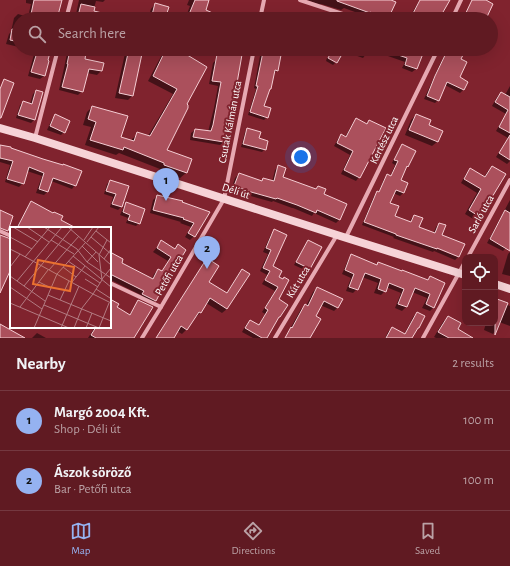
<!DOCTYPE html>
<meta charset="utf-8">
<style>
:root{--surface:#601a22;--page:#66232a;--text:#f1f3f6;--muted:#baa1a5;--line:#743840;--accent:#95b2f1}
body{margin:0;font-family:"Alegreya Sans",sans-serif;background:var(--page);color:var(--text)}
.controls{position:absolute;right:12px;bottom:12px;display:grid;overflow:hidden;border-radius:8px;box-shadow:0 4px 16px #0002}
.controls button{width:36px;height:36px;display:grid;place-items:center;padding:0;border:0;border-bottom:1px solid var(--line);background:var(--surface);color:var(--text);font:20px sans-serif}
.you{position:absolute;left:301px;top:157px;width:14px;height:14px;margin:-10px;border:3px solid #fff;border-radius:50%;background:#1a73e8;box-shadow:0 0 0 6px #1a73e833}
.badge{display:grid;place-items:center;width:26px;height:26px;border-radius:50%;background:var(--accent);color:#111;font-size:13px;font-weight:700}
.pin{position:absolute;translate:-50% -33px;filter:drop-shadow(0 1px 2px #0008)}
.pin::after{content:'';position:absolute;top:21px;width:14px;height:12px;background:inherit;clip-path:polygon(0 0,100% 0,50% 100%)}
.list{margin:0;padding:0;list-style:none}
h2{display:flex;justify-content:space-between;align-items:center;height:52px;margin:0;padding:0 16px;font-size:17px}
h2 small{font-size:13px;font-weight:400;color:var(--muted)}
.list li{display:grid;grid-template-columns:26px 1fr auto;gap:12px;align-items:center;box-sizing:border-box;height:60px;padding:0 16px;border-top:1px solid var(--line)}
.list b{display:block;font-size:15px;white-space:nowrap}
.list p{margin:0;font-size:13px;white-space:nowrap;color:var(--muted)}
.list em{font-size:13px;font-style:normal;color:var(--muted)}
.icon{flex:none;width:22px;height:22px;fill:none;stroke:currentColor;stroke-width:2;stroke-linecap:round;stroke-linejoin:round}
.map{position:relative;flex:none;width:510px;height:338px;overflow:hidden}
.search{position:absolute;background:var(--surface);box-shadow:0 4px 16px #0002;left:12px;right:12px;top:12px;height:44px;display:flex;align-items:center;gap:10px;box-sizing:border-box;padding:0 14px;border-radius:22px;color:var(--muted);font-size:15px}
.sheet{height:172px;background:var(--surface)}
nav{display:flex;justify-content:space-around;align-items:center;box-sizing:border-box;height:56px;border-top:1px solid var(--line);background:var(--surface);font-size:11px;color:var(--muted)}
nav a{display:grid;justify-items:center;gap:2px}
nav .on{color:var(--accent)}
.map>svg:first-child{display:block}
.shadow{fill:#0007}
.building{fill:#ab505c;stroke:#f5cdd3}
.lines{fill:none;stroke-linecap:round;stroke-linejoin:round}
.street{stroke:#e7a9b2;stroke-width:4}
.secondary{stroke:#f6d3d7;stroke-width:8}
.labels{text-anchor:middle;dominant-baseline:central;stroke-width:4;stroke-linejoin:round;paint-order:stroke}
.street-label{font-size:11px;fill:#fff;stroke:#80232e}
.inset-road{fill:none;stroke:#b37b82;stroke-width:1}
.view{fill:#eb7230;fill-opacity:0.15;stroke:#eb7230;stroke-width:2}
.inset-edge{fill:none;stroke:#fff;stroke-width:2}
</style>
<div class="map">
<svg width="510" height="338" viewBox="0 0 510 338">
<rect width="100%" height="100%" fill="#80232e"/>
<g class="shadow">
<polygon points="26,0 61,0 57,19 19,19 19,47 6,44 9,34 11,32 14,18 18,14 28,17 31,4 26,3"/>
<polygon points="79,0 105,0 103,2 96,1 93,12 112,19 75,19"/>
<polygon points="189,0 208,0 204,11 214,19 185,19 190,6 187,5"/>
<polygon points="307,0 389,0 387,19 374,19 344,8 341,10 321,4 320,5"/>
<polygon points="420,0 449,0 439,19 408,19 410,16"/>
<polygon points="155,4 164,19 148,19 151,9"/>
<polygon points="283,17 288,19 281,19"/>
<polygon points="28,49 50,49 44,76 40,79 28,76 35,51"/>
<polygon points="68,49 86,49 84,60 101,71 97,75 87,73 82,91 78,95 59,90 64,68"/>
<polygon points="126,49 142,49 132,96 128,100 115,98"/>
<polygon points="165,49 177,49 183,54 185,104 165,151 190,159 186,173 180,178 159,171 160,169 119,153 116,155 85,145 91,127 83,125 87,112 92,107 120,138 132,141 132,139 138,134 148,136 173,94 148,81"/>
<polygon points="222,49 242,49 224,142 220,145 190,140 191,133 195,130 208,132 214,108 218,86 209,84 213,63 217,59"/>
<polygon points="325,49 368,49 366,54 363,58 343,51 337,61 328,56 331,52"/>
<polygon points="368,49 415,49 423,52 416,69 412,72 402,68 405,62"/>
<polygon points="448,49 455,49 459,59 458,78 467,82 463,90 460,93 445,85 438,100 435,103 424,99 440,64"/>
<polygon points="263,53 278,70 274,73 263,106 267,117 264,120 248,115 256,89 254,88 260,56"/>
<polygon points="327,58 335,63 333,65 326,61"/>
<polygon points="510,86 510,161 507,164 496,157 508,138 496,131 506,114 492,106 497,97 501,93 505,95"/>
<polygon points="36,91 42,93 34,120 31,123 16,118 20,105 23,102 30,104 33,94"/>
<polygon points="416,115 428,126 441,132 437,142 432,146 405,135 411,120"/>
<polygon points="55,116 64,132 61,135 47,130 52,119"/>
<polygon points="356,119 366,124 369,121 359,177 356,181 341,174 350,155 334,146 338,139 341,135 345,137 353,123"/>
<polygon points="248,129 258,139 265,149 262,152 241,147 245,132"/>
<polygon points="402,145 408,166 405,168 400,181 407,183 403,193 400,196 393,193 389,203 394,217 410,222 411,219 414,216 418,228 433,234 436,227 439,224 441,235 432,247 458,257 455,260 434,251 433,252 393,238 394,237 362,225 374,196 378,193 384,179 387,176 390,177 395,165 392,163 399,149"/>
<polygon points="0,146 75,185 72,189 51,181 47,192 44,195 36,193 42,176 27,171 23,183 19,187 5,182 10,165 0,162"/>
<polygon points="279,166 282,177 316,189 318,187 339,220 336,223 314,213 312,216 293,208 292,208 273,201 272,202 247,195 231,190 235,178 239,174 261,182 263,179 272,182 275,170"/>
<polygon points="492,167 480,216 475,220 465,214 477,193 461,183 466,174 471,170 484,177 488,171"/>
<polygon points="110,181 128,186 121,207 118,210 110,207 113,197 104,194 107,184"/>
<polygon points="157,196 208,213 194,236 190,240 185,237 191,227 180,223 181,222 150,213 153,200"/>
<polygon points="510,200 510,242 506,248 503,251 487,243"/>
<polygon points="32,203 59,221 74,228 16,228 28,207"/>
<polygon points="126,203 139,223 136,226 126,223 128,218 120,215 124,206"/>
<polygon points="275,231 272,267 278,278 282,280 278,299 279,317 277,320 266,338 253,338 242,332 246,325 250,321 258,326 265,314 262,312 275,291 262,284 267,275 260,271 268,254 263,252 271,234"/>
<polygon points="162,242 174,249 178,246 185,250 172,270 169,274 155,300 151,304 141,295 111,280 110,280 110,254 120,263 152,279 154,274 158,270 161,272 168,261 153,252 158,246"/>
<polygon points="308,242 310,268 307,271 294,265 305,245"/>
<polygon points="510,252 510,276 502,274 508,254"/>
<polygon points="352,256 377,265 379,263 427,280 430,277 434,307 430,311 422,308 427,298 412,292 406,307 402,311 395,308 401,293 386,287 385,291 381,295 374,293 378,283 362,277 357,289 353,293 346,291 351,278 342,274 348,260"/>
<polygon points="207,260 207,282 226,294 238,275 242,270 227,309 222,313 206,303 200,313 196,317 195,316 186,330 182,334 177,331 173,338 156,338 203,264"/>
<polygon points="317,288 341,300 337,308 334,311 320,305 314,316 309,338 285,338 301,309 305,306 306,306 313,292"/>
<polygon points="110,300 116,308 129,315 135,306 139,301 133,338 88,338 95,327 110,327"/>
<polygon points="495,300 497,300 510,306 510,326 499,322 496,330 493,334 484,330 486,323 495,323"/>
<polygon points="417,313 415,331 411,338 385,338 388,332 392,328 404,335 413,317"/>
<polygon points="448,317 456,329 463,338 436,338 434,337 443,322"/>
<polygon points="37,333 46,338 32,338"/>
</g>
<g class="building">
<polygon points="34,0 62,0 57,19 30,19"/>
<polygon points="195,0 209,0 206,10 226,19 187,19"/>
<polygon points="337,0 391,0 396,2 388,19 386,19 370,12 370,13 337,1"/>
<polygon points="420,0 450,0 439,19 410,19"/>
<polygon points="472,0 486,0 493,4 486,19 463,19"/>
<polygon points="155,3 169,7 165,19 151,19"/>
<polygon points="81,4 95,7 94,11 114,16 113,19 89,19 78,16"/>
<polygon points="12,29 19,31 19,42 10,40"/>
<polygon points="38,49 51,49 48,60 49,61 45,76 31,72"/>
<polygon points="129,49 143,49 133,96 119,93"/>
<polygon points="166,49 179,49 185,52 184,53 207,67 187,104 188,105 188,108 167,150 192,159 187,173 164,165 164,163 124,147 123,150 90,140 96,122 88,119 92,106 128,116 121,137 134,141 137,132 150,136 177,89 153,76"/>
<polygon points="218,49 243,49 234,100 233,100 224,142 193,137 195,129 211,131 213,125 221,82 212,81"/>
<polygon points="333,49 345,49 337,63 328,58"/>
<polygon points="384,49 418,49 424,51 417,69 405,65 407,58 384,50"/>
<polygon points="448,49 457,49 464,53 461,59 467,62 460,77 468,82 464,90 447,82 439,101 427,96 435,76"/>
<polygon points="70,50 86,53 85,59 104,63 102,71 89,69 83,92 62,87 68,64 67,64"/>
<polygon points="263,52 281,55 278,71 275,70 271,89 270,89 264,106 271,108 268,118 250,112 258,86 256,86"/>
<polygon points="4,79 14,83 1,118 0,118 0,89"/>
<polygon points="36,90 43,92 35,120 18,115 23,101 32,104"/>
<polygon points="501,92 510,97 510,133 499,127 508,110 495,102"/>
<polygon points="55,114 70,121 65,133 50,126"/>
<polygon points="416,114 431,120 429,125 443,131 438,142 409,130"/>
<polygon points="356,118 367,124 369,120 386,128 360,178 344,170 353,151 337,143 341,134 346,137"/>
<polygon points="247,128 261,132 259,138 268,141 266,150 243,144"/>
<polygon points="510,135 510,160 499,153"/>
<polygon points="402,144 416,151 408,167 407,166 401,180 408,183 404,193 396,190 390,203 399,206 395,216 411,222 414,215 423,218 419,227 435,233 439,223 446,225 442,235 465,244 459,257 437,248 437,249 396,235 396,234 364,222 377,191 379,192 387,174 391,176 398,161 394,160"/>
<polygon points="0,145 11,147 11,148 43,159 63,165 63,164 82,171 76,186 53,178 48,192 39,189 44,173 29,167 24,184 7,179 13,161 0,158"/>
<polygon points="278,165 286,168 283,177 316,189 318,186 326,189 324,194 347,204 340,220 317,210 316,213 297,205 277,198 276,199 251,192 234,186 239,173 262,181 263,178 274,181"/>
<polygon points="492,166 506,174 480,217 469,210 481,189 464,179 470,168 485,177"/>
<polygon points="110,180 129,186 122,207 112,204 116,194 106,191"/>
<polygon points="157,195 183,201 182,202 210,212 195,237 188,233 194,223 183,219 184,218 153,210"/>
<polygon points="31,201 53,213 54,212 63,216 61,220 76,228 17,228"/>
<polygon points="126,202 145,209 140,224 128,220 130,215 123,212"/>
<polygon points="0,210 13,216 8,231 0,228"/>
<polygon points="505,210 510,213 510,251 490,239"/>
<polygon points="274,229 287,235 273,266 282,271 279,277 283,279 284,277 289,280 279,299 288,305 280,317 279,317 267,338 262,338 245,328 250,320 259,325 268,310 265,308 278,287 265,280 270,271 263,268 271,250 266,248"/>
<polygon points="0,235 11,239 11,269 0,293"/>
<polygon points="161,240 175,249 178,244 186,250 173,271 172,270 156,301 142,294 144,291 110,274 110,252 123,259 122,263 153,279 158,269 162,271 171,257 157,248"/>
<polygon points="308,240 322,247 310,269 296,262"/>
<polygon points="351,254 377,265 378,262 402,271 402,270 428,280 430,276 445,283 434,308 426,304 430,294 415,288 407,307 398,304 404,289 389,283 386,292 378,289 381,279 365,273 358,290 349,287 354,274 345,270"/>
<polygon points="207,258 219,266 209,282 227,293 242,269 250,274 227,309 210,298 201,313 199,312 187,330 181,326 174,338 156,338"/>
<polygon points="317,287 343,299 338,308 324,301 316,316 321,319 310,338 285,338 291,327 292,328 305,304 308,306"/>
<polygon points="110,299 119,304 117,307 130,315 138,300 153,307 134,338 96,338 91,335 96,327 110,327"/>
<polygon points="497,299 508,303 495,335 495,305"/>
<polygon points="417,312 425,316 419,328 418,328 412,338 386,338 392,327 405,334"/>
<polygon points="448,316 461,323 458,329 473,338 449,338 438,332"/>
<polygon points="0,324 25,338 0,338"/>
</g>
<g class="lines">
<g class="street">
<polyline points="300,0 358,19"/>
<polyline points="66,19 71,0"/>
<polyline points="260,19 264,0"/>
<polyline points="452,19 461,0"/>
<polyline points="35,138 58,49"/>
<polyline points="0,231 11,236"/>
<polyline points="346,237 438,49"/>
<polyline points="468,257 510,180"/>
<polyline points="110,283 161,307"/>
<polyline points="142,338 161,307 224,199 254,49"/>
<polyline points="275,338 337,235"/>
<polyline points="423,338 465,262"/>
</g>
<g class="secondary">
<polyline points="0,128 35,138 337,235 465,275"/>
<polyline points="495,284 510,289"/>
</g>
</g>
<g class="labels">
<g class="street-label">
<text transform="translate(230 122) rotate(-79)">Csutak Kálmán utca</text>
<text transform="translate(384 140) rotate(-64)">Kertész utca</text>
<text transform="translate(236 191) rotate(18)">Déli út</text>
<text transform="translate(481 214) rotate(-61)">Sarló utca</text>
<text transform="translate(169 275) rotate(-60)">Petőfi utca</text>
<text transform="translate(298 282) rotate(-59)">Kút utca</text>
</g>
</g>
<g transform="translate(10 227)">
<rect width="101" height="101" fill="#80232e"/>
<path class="inset-road" d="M3 0 28 15M17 0 39 15M34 0 67 22 77 35 101 51M58 0 101 38M86 4 101 16M0 10 22 22M81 10 101 27M41 13 64 27M74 13 83 0M77 15 89 0M72 19 88 35M0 22 10 27 0 40M10 27 83 67 92 53 89 28M89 28 97 13M63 29 101 60M15 30 40 0M94 32 101 22M58 34 90 56M77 35 86 25M53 40 66 50M39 43 69 9M0 49 35 74M75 52 88 60M92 52 101 41M7 54 52 0M29 55 41 61M62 55 75 39M14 59 63 0M0 60 32 82M86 62 100 71M38 68 101 94M50 73 59 54M0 76 59 101M34 78 89 101M10 80 38 43M24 101 47 47 76 15M51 101 69 59M64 101 72 81 83 67 101 76M76 101 82 86M89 101 99 76"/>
<path class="view" d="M28 33 64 40 60 64 23 57Z"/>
<rect width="101" height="101" class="inset-edge"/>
</g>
</svg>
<div class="controls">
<button><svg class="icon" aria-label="locate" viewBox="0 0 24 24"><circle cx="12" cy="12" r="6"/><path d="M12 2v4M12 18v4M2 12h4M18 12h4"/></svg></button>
<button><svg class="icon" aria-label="layers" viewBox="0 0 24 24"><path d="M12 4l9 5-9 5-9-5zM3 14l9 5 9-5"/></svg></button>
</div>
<div class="you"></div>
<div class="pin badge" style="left:166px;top:201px">1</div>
<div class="pin badge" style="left:207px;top:269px">2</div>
<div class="search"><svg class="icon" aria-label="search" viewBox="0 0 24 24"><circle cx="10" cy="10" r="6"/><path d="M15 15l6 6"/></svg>Search here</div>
</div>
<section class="sheet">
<h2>Nearby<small>2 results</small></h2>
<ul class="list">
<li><span class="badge">1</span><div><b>Margó 2004 Kft.</b><p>Shop · Déli út</p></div><em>100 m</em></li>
<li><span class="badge">2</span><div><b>Ászok söröző</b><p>Bar · Petőfi utca</p></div><em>100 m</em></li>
</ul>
</section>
<nav>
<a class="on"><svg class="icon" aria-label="map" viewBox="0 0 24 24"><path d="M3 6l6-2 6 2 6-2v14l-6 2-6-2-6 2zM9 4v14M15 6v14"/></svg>Map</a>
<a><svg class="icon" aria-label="directions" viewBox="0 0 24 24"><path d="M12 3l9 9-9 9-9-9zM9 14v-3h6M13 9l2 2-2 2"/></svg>Directions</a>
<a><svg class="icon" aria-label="saved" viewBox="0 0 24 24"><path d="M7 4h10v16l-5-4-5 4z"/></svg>Saved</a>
</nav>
